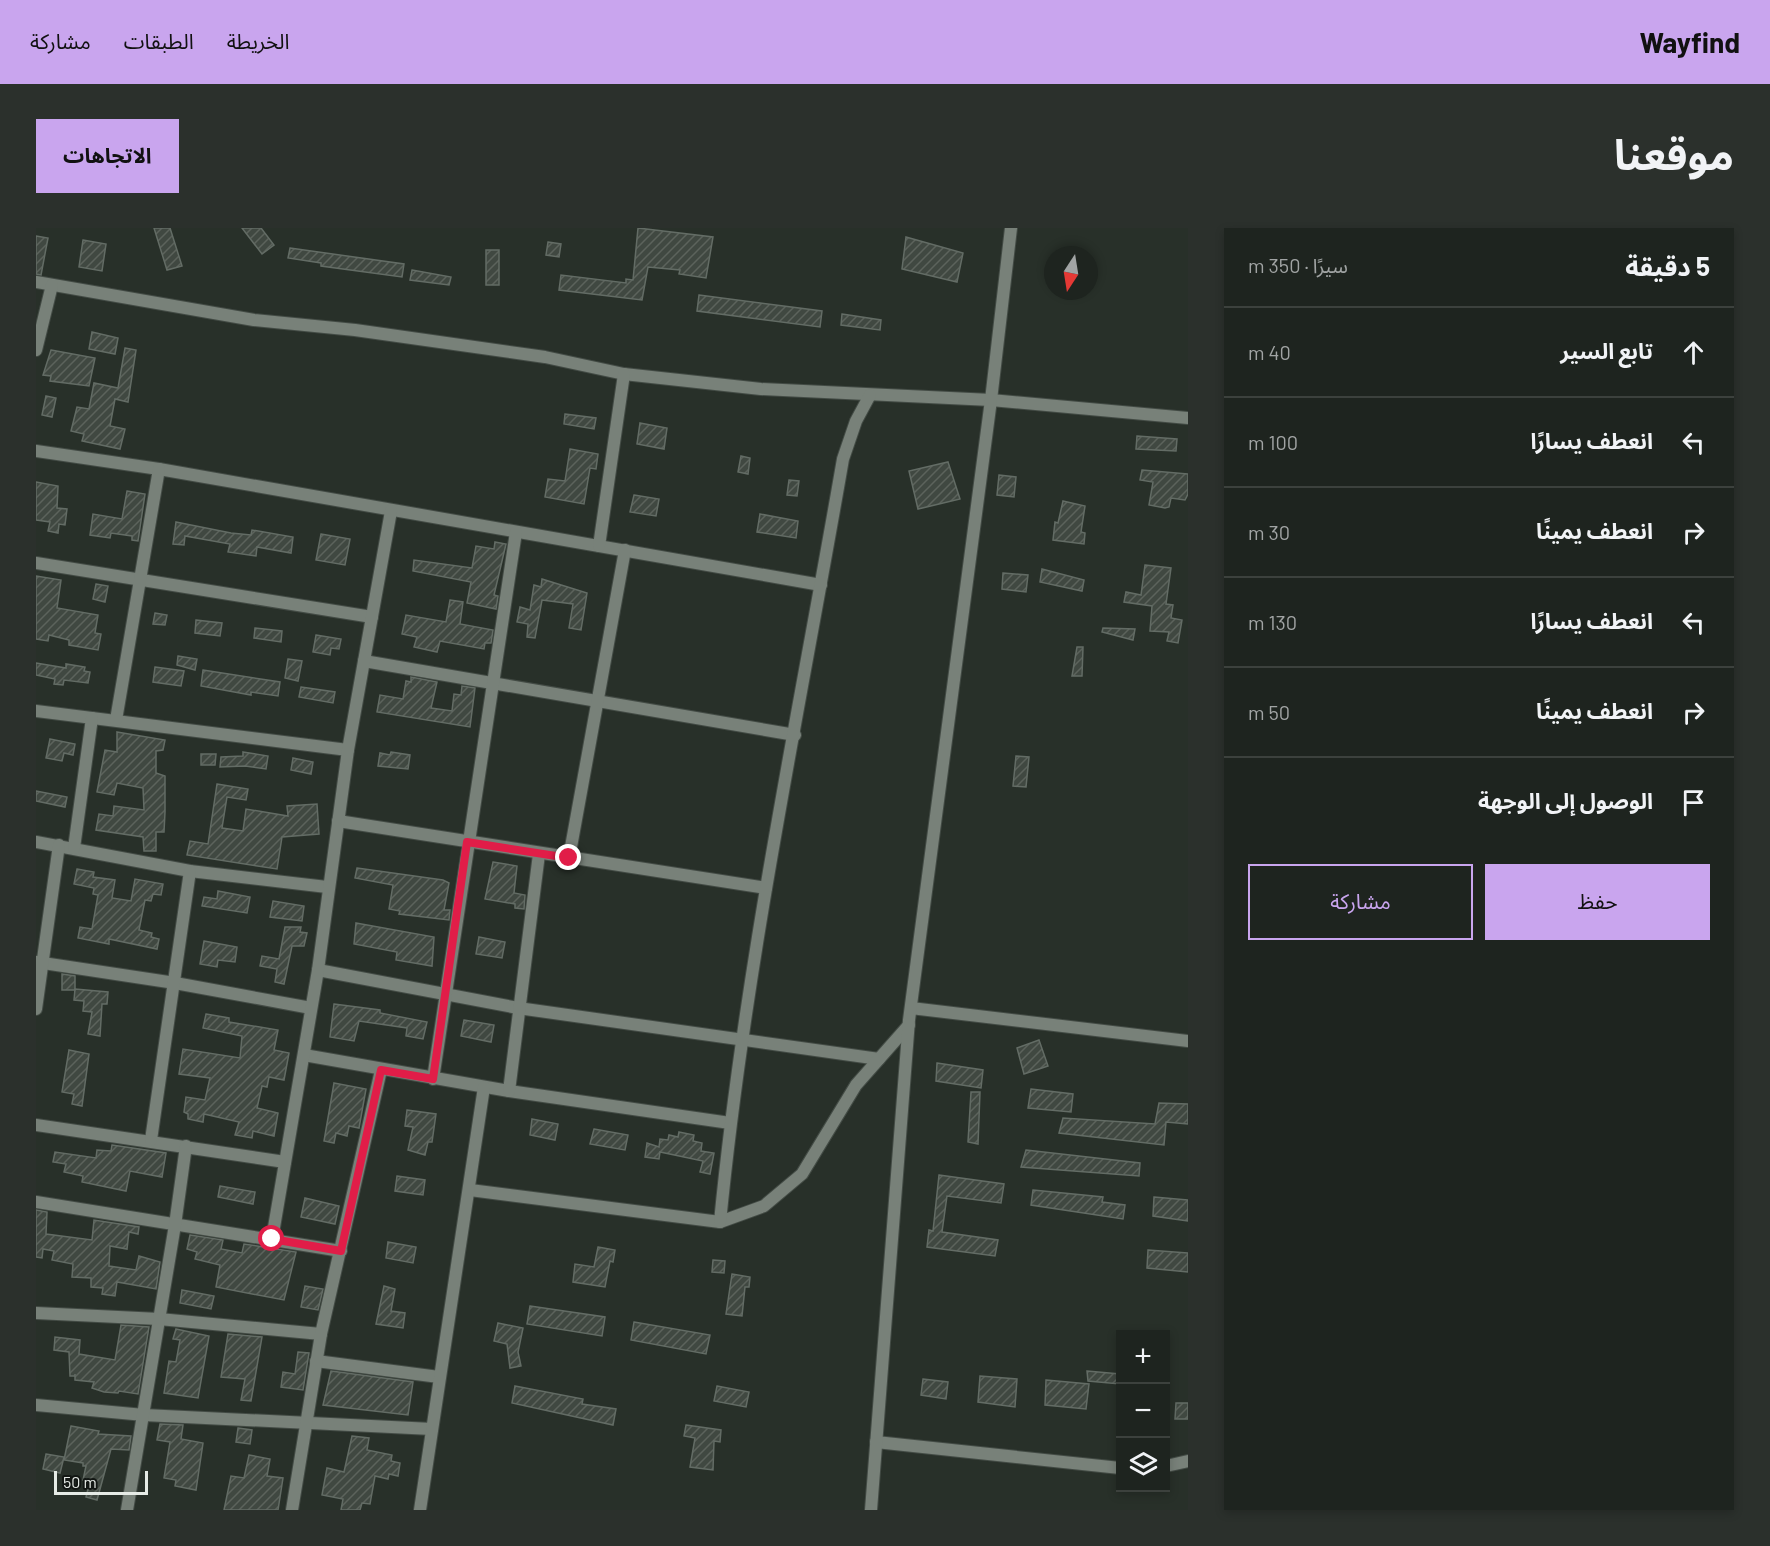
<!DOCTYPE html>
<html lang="ar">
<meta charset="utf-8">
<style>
:root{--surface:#1e241f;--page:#2b302c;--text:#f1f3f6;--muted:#a1a4a4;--line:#3c413d;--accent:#c9a5ee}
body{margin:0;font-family:Barlow,"Noto Sans Arabic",sans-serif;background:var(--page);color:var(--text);direction:rtl}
.controls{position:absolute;right:18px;bottom:18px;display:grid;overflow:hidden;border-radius:0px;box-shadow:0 3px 9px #0003}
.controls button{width:54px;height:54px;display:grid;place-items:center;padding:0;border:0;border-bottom:2px solid var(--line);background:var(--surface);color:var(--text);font:30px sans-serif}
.compass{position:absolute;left:1008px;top:18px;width:54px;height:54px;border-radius:50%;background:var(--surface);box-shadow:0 3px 9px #0003;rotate:192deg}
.scale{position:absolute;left:18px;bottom:15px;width:94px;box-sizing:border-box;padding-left:6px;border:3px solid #e6ebe6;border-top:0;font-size:16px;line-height:21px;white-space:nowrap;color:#e6ebe6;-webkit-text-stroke:4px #131714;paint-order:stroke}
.stop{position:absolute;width:18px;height:18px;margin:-14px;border:4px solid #e11d48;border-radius:50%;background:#fff}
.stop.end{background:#e11d48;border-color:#fff;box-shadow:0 2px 6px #0008}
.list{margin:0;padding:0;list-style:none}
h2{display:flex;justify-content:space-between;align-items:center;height:78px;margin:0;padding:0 24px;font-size:26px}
h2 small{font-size:20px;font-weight:400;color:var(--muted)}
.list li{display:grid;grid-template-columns:39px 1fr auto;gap:18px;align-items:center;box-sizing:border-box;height:90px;padding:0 24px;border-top:2px solid var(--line)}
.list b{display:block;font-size:22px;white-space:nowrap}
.list em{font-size:20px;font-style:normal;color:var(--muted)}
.actions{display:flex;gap:12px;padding:18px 24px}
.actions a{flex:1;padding:14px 0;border:2px solid var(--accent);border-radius:0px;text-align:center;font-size:21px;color:var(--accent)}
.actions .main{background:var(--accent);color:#111}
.icon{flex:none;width:33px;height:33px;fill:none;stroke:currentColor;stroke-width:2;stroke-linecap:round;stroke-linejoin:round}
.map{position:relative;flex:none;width:1152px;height:1282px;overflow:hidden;direction:ltr;border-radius:0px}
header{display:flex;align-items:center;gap:36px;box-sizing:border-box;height:84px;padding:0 30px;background:var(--accent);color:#111}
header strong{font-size:28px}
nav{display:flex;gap:33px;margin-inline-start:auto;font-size:21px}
.intro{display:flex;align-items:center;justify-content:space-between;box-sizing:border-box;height:144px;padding:0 36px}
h1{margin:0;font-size:42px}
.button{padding:15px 27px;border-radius:0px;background:var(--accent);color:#111;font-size:21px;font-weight:700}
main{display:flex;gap:36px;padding:0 36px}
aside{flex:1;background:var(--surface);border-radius:0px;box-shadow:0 3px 9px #0003}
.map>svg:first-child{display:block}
.building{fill:url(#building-hatch);stroke:#636c65;stroke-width:1.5}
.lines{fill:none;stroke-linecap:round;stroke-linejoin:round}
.street-casing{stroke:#434b45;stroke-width:14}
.street{stroke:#788179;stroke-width:12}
.route{stroke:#e11d48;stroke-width:8}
</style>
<header>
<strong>Wayfind</strong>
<nav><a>الخريطة</a><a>الطبقات</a><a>مشاركة</a></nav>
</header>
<div class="intro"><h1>موقعنا</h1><a class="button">الاتجاهات</a></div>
<main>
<aside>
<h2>5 دقيقة<small>سيرًا · 350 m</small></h2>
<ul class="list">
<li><svg class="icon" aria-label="ahead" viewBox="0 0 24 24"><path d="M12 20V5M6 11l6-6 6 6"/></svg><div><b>تابع السير</b></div><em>40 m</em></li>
<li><svg class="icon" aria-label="left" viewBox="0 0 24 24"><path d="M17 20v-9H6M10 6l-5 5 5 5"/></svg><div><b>انعطف يسارًا</b></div><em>100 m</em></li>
<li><svg class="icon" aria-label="right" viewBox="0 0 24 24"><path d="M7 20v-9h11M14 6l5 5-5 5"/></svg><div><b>انعطف يمينًا</b></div><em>30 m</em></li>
<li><svg class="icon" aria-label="left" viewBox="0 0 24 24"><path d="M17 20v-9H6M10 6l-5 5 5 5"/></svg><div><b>انعطف يسارًا</b></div><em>130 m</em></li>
<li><svg class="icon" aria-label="right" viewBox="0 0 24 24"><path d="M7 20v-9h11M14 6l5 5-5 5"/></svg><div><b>انعطف يمينًا</b></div><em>50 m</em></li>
<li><svg class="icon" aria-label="arrive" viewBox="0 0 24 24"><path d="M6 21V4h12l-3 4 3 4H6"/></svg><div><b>الوصول إلى الوجهة</b></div></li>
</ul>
<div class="actions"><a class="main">حفظ</a><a>مشاركة</a></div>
</aside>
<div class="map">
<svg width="1152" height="1282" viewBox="0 0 1152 1282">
<defs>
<pattern id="building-hatch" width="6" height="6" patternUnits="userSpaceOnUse" patternTransform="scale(1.5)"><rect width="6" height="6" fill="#404841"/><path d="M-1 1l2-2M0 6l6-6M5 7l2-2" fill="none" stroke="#5c635c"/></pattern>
</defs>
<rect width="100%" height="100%" fill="#283029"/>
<g class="building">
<polygon points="118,0 134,0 146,38 131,42"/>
<polygon points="206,0 225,0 238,17 226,26"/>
<polygon points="602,0 677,9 670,50 643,46 644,42 612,39 606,72 523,62 525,47 590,55 590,51 597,52"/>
<polygon points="0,8 12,10 5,47 0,46"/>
<polygon points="870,9 927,25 921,54 866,41"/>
<polygon points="47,12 70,16 66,43 43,39"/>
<polygon points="512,14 525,16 523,29 510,27"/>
<polygon points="254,20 368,36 366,49 285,38 285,35 252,30"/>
<rect x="450" y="22" width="13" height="35"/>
<polygon points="376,42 415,49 413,57 374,52"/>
<polygon points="663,67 786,83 784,99 661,83"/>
<polygon points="806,86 845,92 844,102 805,97"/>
<polygon points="56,104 82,110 79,126 53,121"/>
<polygon points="89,120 100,122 92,174 79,171 74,198 89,201 84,221 46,213 48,206 35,203 41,179 53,181 58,155 82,160"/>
<polygon points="15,122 59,130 53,158 14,153 15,148 7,147"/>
<polygon points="10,168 20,170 16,189 6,187"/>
<polygon points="529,186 560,190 558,201 528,196"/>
<polygon points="604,195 631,200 628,221 601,216"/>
<polygon points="1101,208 1141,211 1140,223 1100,221"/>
<polygon points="534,221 562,226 560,241 554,240 548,276 509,269 512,251 529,253"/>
<polygon points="705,228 714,230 712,246 702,244"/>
<polygon points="912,234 924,271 882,281 873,243"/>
<polygon points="1106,242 1152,246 1152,266 1149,272 1135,270 1133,279 1129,280 1113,277 1117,254 1104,252"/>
<polygon points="963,247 980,249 978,269 961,267"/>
<polygon points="753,252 763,253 761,268 751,267"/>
<polygon points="0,254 22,258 21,280 31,281 29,297 23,296 22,305 12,303 14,294 0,292"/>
<polygon points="91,263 109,266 102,313 96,312 96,308 75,305 74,310 54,307 57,286 86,291"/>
<polygon points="598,267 623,271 620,288 594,284"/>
<polygon points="1027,273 1049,278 1045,304 1049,305 1048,316 1017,312 1019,294 1022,295"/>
<polygon points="724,286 762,293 760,310 721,304"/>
<polygon points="140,294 195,305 215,307 216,302 257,309 255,325 221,319 220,328 192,324 194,316 149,308 148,317 137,316"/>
<polygon points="285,306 314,311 309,337 280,332"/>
<polygon points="459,314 470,316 458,367 462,368 460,381 431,375 435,354 377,343 378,332 436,340 440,318 458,321"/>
<polygon points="1109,337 1135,340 1130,376 1137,377 1135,390 1146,392 1142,415 1131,413 1133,404 1114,403 1116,378 1088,374 1090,364 1105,367"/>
<polygon points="1006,341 1048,352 1046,363 1004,354"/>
<polygon points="967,345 992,347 990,364 966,361"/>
<polygon points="0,348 25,352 21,380 62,387 59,405 65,406 62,422 33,417 33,412 13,407 12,413 0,411"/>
<polygon points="506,351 551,365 545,402 533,400 537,376 506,372 499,410 491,409 492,396 481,394 484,379 494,382 498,357 505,359"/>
<polygon points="60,356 72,358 69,374 57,371"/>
<polygon points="414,372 427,374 424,396 457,402 455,415 449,415 448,421 404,413 401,424 378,419 381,409 366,406 370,387 410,394"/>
<polygon points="119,385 131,387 129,397 117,396"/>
<polygon points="160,392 186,395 184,408 159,405"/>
<polygon points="219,400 246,403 245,414 218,410"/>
<polygon points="1067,400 1099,401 1097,412 1066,404"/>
<polygon points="280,407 305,411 303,421 295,420 294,427 277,424"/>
<polygon points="1041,419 1047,419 1046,448 1036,448"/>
<polygon points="142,428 161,431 159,442 141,437"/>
<polygon points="252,431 266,433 262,453 249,450"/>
<polygon points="0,435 30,440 30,436 49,439 48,443 54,444 52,455 28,452 27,457 18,456 19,451 0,447"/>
<polygon points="119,439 148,443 145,458 117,454"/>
<polygon points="167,442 244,454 242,468 215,464 215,467 165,458"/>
<polygon points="375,449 401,454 395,480 416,483 418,466 425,467 426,458 439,460 434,499 341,484 344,467 367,471 370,453 375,454"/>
<polygon points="265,459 299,464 297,475 263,469"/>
<polygon points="81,504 129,512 127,522 120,523 120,545 129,548 129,584 128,604 120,604 120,623 108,623 107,609 60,602 63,586 77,588 78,578 108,582 107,560 81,555 78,567 61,564 69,522 81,524"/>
<polygon points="14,511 39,516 37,527 28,525 26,533 10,530"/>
<polygon points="207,524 232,528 230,541 209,538 184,539 185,529 207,528"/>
<polygon points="355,524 374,527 372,541 342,538 344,525 354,527"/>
<polygon points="165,526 180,526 179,537 165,537"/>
<polygon points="980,528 993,529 990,559 977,558"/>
<polygon points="257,530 277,534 275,546 255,542"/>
<polygon points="181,556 212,561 210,572 191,569 186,600 207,603 210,581 252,588 251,578 281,576 283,606 246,609 241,641 151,627 154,613 172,616"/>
<polygon points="0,563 31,569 29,579 0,573"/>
<polygon points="457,634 481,638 478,665 489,667 488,681 479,680 479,676 449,671"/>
<polygon points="321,640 407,652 413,655 408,682 414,682 413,692 363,686 364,683 353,681 357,657 319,650"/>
<polygon points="41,641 58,644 57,649 79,652 76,670 95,673 99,651 127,656 125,667 117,666 115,673 109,672 103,702 116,705 115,709 123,711 121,721 73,711 73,716 42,710 44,699 56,701 62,667 57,666 58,660 38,656"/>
<polygon points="182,663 214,669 211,685 166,678 168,669 181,671"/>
<polygon points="237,673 268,678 266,693 234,689"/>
<polygon points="320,695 398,709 396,738 360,732 361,724 318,716"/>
<polygon points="249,699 265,699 264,704 271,705 268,718 256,718 248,756 239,754 241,741 224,738 226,728 243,731"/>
<polygon points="443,709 469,714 466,730 440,726"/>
<polygon points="168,713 201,719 199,734 182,732 181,739 164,736"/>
<polygon points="26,746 39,748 39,762 26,762"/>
<polygon points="39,761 72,764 71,776 66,776 64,808 52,806 56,784 47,783 48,773 38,772"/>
<polygon points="298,776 344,782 344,785 391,794 387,811 370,808 371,800 323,793 318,813 294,809"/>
<polygon points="170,786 193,790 193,794 242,802 238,822 253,825 248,852 233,849 231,859 226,858 221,880 242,885 238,908 217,903 216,910 199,907 203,894 168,886 167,894 152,891 152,886 148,884 150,869 169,872 174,850 143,846 147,821 204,830 206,808 167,800"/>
<polygon points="428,792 458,797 455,814 425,808"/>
<polygon points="1003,812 1012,838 988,846 981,820"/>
<polygon points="33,822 53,826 46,878 36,876 38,866 26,864"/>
<polygon points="901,835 947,842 945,860 900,853"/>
<polygon points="298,855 330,861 323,900 313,898 311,908 300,905 298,915 288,913"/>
<polygon points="995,861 1037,866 1035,884 992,880"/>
<polygon points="935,864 944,864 942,916 932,914"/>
<polygon points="1123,875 1152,876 1152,896 1130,894 1128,917 1023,905 1027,890 1119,896"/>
<polygon points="371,882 400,886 396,914 392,914 389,927 372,922 377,899 369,898"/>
<polygon points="496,891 522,896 519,912 494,907"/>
<polygon points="558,901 592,907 589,922 554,916"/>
<polygon points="643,904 658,907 657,913 666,915 665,923 678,925 674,946 664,944 667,933 624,924 623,931 609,929 611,915 623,919 624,911 632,912 633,907 642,909"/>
<polygon points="76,917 130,925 126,949 94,943 90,963 46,954 47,948 28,944 30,936 17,934 19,924 60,930 61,922 75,923"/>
<polygon points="990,922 1104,935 1103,948 985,939"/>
<polygon points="903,947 968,956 965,975 911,968 906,1004 962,1012 959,1028 891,1019 893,1002 897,1003"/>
<polygon points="361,948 389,952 387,967 359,963"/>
<polygon points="184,958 219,964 217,976 182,969"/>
<polygon points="997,962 1067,969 1066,974 1089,977 1087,991 995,977"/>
<polygon points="1118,969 1152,972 1152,993 1117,988"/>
<polygon points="269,970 303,978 299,996 265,989"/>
<polygon points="0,982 11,984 10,1006 56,1012 58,992 103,999 102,1006 93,1004 91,1021 74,1018 73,1038 100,1042 103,1028 124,1034 120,1061 81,1054 79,1068 66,1066 67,1060 55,1059 55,1050 36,1049 37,1036 16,1032 18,1023 7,1021 6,1030 0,1029"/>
<polygon points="154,1007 187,1012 185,1021 206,1025 208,1016 260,1024 248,1072 180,1059 184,1037 159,1031 161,1024 151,1021"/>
<polygon points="352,1014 380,1019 377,1035 350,1030"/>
<polygon points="562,1019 579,1022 577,1034 574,1033 569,1059 537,1054 539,1036 558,1039"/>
<polygon points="1112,1022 1152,1025 1152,1044 1111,1040"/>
<polygon points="677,1032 689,1033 688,1045 676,1044"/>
<polygon points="696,1046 714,1049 713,1059 709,1059 706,1088 690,1086"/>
<polygon points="269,1058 287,1061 282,1082 265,1079"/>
<polygon points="348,1058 359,1061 355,1083 369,1085 367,1100 340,1096"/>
<polygon points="146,1062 178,1068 175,1081 144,1075"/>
<polygon points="494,1078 569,1089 566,1108 491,1096"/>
<polygon points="598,1094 674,1107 670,1126 595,1112"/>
<polygon points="462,1095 487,1100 482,1124 485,1138 474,1140 471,1116 458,1113"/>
<polygon points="85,1097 113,1099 102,1166 83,1163 82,1165 68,1164 56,1160 58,1154 39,1152 39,1146 39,1148 34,1148 33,1124 18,1122 19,1109 44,1112 43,1126 79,1132"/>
<polygon points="140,1101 173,1108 162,1170 128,1165 133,1133 140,1134 144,1112 137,1111"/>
<polygon points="192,1106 226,1109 215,1173 205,1172 209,1151 185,1149"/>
<polygon points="262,1124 273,1125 267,1162 245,1159 247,1144 259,1146"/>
<polygon points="295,1143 377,1154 372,1187 287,1177"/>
<polygon points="1051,1143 1084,1146 1084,1156 1052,1153"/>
<polygon points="944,1148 981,1151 979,1179 942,1174"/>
<polygon points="887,1151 912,1154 910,1171 885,1167"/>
<polygon points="1010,1152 1053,1156 1050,1181 1009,1177"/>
<polygon points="479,1158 547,1171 546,1176 580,1181 577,1197 476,1175"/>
<polygon points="681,1158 713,1164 710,1179 678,1173"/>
<polygon points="1140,1175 1152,1175 1152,1191 1139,1191"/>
<polygon points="124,1196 147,1197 145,1211 167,1215 160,1262 139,1258 140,1252 128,1250 134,1214 121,1212"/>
<polygon points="650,1197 685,1202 684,1214 678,1213 677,1242 654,1239 659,1210 648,1208"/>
<polygon points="35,1198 63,1203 62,1206 95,1208 93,1222 75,1221 61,1272 50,1269 54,1253 47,1252 50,1238 47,1238 47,1235 28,1232"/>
<polygon points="202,1200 216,1202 214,1216 200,1214"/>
<polygon points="316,1208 333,1210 331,1222 356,1227 355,1233 364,1235 362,1248 353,1246 352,1251 339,1248 334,1276 326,1275 324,1282 305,1282 307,1271 286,1267 291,1240 308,1244"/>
<polygon points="10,1226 28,1229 24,1245 7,1241"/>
<polygon points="213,1227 234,1231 231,1248 247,1250 242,1282 188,1282 195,1248 208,1250"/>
</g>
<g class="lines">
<g class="street-casing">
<g id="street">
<polyline points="0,54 218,92 319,102 509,129 588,146 725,161 955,172 1152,190"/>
<polyline points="0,122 16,57"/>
<polyline points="0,223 123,241 785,357"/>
<polyline points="563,318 588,146"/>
<polyline points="0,335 336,389"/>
<polyline points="328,433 759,507"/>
<polyline points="0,483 312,522"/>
<polyline points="80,492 123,241"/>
<polyline points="302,593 730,660"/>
<polyline points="0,614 154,643 291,659"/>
<polyline points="38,620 56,490"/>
<polyline points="533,630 589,322"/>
<polyline points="0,734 139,755 275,780"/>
<polyline points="282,742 482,780 843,831"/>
<polyline points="875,780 1152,813"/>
<polyline points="0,781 23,617"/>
<polyline points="268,827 473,863 694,895"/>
<polyline points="397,851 480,304"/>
<polyline points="473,863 503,626"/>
<polyline points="0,897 249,934"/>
<polyline points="115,912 154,643"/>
<polyline points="434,962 684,994 728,978 766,946 820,857 873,797"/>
<polyline points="0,974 305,1023"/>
<path d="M684 994C709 738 763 485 807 231L820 193 834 167"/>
<polyline points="236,1011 282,742 312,522 355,283"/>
<polyline points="0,1085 123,1091 285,1106"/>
<polyline points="280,1133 403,1149"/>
<polyline points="0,1177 108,1187 396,1201"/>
<polyline points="840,1214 1084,1240"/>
<polyline points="1130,1238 1152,1233"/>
<polyline points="91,1282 139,997 150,918"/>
<polyline points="256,1282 285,1106 345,842"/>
<polyline points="384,1282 448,859"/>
<polyline points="835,1282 873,792 955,172 975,0"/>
</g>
</g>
<use href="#street" class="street"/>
</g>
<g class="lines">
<polyline class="route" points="236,1011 305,1023 345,842 397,851 431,614 533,630"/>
</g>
</svg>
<div class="controls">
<button>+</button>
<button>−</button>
<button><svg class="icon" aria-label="layers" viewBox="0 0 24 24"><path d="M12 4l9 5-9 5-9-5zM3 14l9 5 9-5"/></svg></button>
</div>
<svg class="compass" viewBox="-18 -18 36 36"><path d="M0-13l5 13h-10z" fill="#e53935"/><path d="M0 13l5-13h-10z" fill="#a1a4a4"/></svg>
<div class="scale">50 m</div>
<div class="stop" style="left:236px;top:1011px"></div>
<div class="stop end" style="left:533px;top:630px"></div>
</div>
</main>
